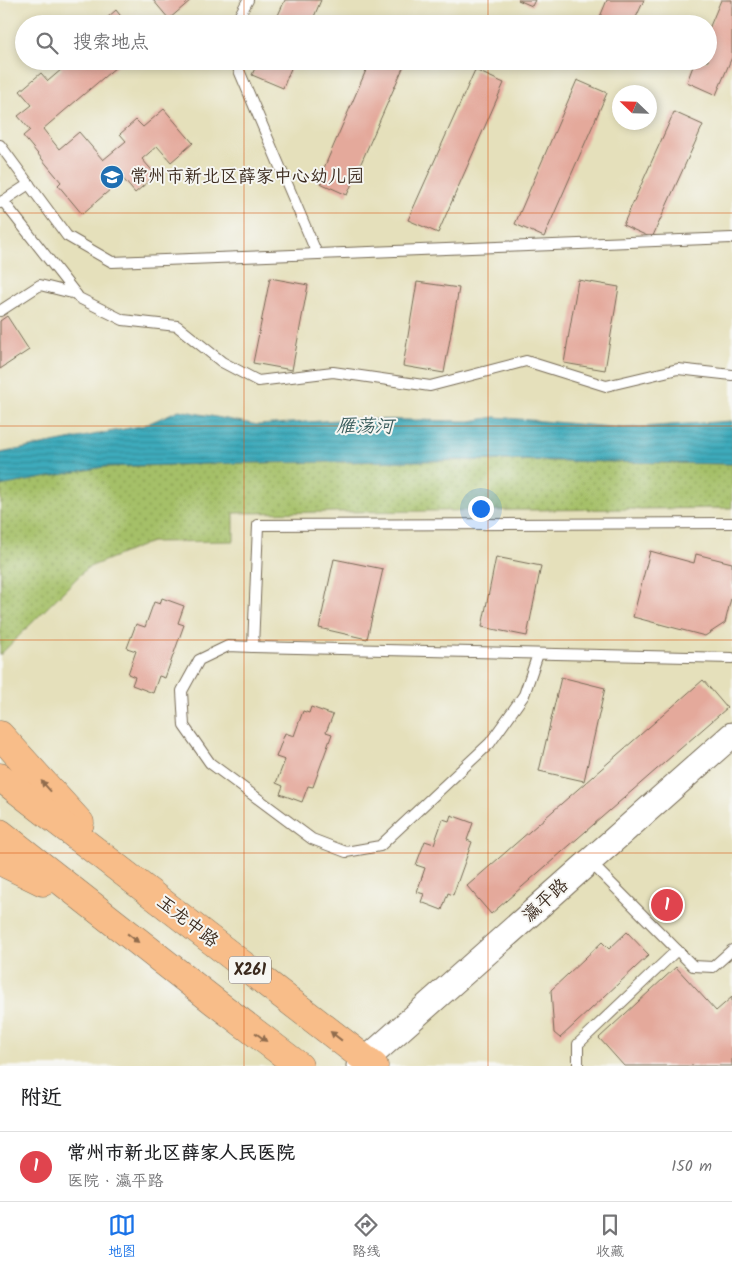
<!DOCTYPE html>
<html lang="zh">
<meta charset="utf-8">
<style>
:root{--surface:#fff;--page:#f6f6f6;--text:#202124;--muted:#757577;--line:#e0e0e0;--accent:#1a73e8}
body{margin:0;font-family:Kalam,"LXGW WenKai TC",sans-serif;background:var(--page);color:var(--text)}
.compass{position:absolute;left:612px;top:85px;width:45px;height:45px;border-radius:50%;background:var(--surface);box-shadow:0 2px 8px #0003;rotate:293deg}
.you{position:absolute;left:480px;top:508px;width:18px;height:18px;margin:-12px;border:4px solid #fff;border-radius:50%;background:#1a73e8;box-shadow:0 0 0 8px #1a73e833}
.badge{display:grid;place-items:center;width:32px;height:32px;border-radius:50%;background:var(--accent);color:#fff;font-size:16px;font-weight:700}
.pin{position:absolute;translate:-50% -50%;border:2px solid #fff;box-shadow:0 1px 5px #0006}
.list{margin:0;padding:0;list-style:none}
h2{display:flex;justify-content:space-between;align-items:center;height:65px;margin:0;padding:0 20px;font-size:21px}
h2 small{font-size:16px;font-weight:400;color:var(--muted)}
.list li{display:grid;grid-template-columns:32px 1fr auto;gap:15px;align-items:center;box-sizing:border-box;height:70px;padding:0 20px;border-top:1px solid var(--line)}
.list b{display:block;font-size:19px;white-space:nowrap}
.list p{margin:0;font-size:16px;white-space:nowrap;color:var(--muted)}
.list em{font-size:16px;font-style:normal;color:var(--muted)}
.icon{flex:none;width:28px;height:28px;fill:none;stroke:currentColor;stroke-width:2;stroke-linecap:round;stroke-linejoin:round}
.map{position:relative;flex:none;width:732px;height:1066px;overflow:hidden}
.search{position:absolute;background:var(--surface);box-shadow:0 2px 8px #0003;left:15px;right:15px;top:15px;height:55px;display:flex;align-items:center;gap:12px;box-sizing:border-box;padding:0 18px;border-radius:28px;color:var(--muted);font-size:19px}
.sheet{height:135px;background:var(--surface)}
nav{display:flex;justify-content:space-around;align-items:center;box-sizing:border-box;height:70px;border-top:1px solid var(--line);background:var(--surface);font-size:14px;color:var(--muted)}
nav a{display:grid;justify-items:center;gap:2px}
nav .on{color:var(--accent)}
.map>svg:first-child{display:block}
.grass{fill:url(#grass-dots);stroke:#707542}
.water{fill:url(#water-rules);stroke:#3c6a6c}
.building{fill:#e4a99b}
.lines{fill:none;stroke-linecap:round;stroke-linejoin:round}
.service-casing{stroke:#766a55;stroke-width:12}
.tertiary-casing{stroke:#766a55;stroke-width:27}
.primary-casing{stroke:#766a55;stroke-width:29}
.service{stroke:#fff;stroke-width:10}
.tertiary{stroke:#fff;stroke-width:25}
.primary{stroke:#f8bd89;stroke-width:28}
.oneway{fill:#906c4e}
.grid{fill:none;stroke:#d7540e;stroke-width:1;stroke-opacity:0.55}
.labels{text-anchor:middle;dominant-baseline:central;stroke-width:4;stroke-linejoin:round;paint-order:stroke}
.shield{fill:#f6f6f2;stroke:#73675e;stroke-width:1}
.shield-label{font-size:16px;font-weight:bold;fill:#3b2a1e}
.poi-label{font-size:18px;fill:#3b2a1e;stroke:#f6f6f2;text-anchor:start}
.street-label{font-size:18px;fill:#3b2a1e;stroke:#f6f6f2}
.water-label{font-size:19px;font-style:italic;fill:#3b5d5d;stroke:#f6f6f2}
</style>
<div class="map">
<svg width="732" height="1066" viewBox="0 0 732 1066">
<defs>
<pattern id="grass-dots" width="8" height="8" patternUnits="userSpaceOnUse" patternTransform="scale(1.25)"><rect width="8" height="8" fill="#a5c067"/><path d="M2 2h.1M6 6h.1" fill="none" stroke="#889c54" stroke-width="1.8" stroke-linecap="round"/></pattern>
<pattern id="water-rules" width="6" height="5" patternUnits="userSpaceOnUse" patternTransform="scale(1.25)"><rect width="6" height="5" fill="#3caabb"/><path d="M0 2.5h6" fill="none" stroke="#348b97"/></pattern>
</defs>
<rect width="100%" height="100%" fill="#f6f6f2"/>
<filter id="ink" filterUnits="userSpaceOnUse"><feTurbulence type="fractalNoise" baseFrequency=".02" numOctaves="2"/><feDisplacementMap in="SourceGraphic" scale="10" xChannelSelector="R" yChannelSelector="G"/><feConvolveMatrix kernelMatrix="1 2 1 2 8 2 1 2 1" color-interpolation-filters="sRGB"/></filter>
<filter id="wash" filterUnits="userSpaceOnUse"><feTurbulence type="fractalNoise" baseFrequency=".0096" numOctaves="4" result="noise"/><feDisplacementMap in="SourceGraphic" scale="20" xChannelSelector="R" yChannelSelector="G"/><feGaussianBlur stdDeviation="1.12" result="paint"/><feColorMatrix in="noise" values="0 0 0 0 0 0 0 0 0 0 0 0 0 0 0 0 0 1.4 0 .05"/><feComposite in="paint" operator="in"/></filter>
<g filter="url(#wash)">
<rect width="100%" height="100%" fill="#e5e0bb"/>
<polygon class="grass" points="509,460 732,464 732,508 234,513 234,541 151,542 87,568 0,655 1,485 103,467 239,463"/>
<polygon class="water" points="179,410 258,425 354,419 470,421 495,417 624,428 732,421 732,464 509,460 239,463 103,467 0,486 0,453 145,425"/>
<g id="blocks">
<g class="building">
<polygon points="153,0 191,0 169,19"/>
<polygon points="285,0 321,0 311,24 274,24"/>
<polygon points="518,0 535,0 532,6"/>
<polygon points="607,0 644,0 633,24 597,24"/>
<polygon points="721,0 732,0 732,57 716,95 687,82 695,61 708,61 708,31"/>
<polygon points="116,10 127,24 100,24"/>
<polygon points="56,61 123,61 43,129 59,149 79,132 103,160 126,141 120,134 136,120 143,127 164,109 193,143 171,162 157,146 142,159 156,175 135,193 120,175 108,186 111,189 82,214 58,185 61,182 23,136 30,130 18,116 32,105 20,91 41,73 48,81 62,69"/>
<polygon points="258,61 294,61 283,88 252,75"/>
<polygon points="370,61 406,61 347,195 318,182"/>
<polygon points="475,70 504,83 438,233 408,220"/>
<polygon points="577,80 607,93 544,237 515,224"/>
<polygon points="674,112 703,125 652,238 623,225"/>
<polygon points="270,278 308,285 292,370 253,363"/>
<polygon points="578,280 619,287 605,370 564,363"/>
<polygon points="417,282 459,288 444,373 403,366"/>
<polygon points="7,316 29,350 0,369 0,321"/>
<polygon points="650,551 694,563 696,554 732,563 732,594 725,623 705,636 633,617"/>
<polygon points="496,557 541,566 527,636 482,627"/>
<polygon points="334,559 383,569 367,639 319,628"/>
<polygon points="162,598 184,606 178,623 184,625 165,678 159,676 153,693 132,685 135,677 128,674 136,651 127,648 136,624 145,627 154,602 160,604"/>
<polygon points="561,677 605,688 584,781 539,771"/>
<polygon points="703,680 727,708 491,914 467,886"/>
<polygon points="311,707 333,715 326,732 332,734 313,787 308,786 302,802 280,794 283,786 276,783 285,760 276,757 285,733 294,736 303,711 309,713"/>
<polygon points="451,815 473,823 467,840 472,842 453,895 448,893 442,910 421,902 424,894 417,892 425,868 416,865 425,841 434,844 443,819 449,821"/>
<polygon points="627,932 649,955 560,1038 554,1033 551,990 602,942 609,949"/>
<polygon points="676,967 716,1011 732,997 732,1066 624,1066 599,1038"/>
</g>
</g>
</g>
<g filter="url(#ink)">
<use href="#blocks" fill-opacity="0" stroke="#766a55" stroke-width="1"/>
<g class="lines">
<g class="service-casing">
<g id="service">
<polyline points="235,24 248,0"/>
<polyline points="235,61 317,254"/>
<polyline points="0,145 67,236 112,262 732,238"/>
<polyline points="3,201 79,298 123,320 177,326 222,362 258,381 333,372 430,386 526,361 606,386 678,369 732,375"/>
<polyline points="0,203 29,184"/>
<polyline points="0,311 40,285 76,294"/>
<polyline points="253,647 258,525 732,523"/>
<polyline points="538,654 524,695 490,743 380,846 346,852 312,839 210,763 184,726 182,691 199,660 228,646 253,647 732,658"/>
<polyline points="590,862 693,966 713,967 732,950"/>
<polyline points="578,1066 578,1044 677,950"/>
</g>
</g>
<g class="tertiary-casing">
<polyline id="tertiary" points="359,1066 732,735"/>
</g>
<g class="primary-casing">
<g id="primary">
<polyline points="0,735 80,823"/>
<polyline points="0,777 374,1066"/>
<polyline points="0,833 215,1002 299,1066"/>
<polyline points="0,861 43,882"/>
</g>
</g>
<use href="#service" class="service"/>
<use href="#tertiary" class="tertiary"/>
<use href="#primary" class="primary"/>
</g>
<defs><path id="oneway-solid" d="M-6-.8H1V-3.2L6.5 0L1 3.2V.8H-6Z" transform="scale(1.25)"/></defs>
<g class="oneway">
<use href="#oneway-solid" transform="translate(46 786) rotate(-132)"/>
<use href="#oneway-solid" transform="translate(133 938) rotate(38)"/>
<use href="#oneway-solid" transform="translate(336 1036) rotate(-142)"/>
<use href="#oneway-solid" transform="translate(261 1037) rotate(37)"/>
</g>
</g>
<path class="grid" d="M244 0V24M488 0V24M244 61V1066M488 61V1066M0 213H732M0 426H732M0 640H732M0 853H732"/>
<defs>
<g id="school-disc" transform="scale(1.25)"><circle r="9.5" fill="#1f6fb2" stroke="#f6f6f2"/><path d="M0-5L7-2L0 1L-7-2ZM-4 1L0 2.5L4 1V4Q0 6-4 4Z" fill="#fff"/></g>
</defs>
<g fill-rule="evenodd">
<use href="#school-disc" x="112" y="177"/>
</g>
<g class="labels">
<rect class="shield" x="229" y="956.5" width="42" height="27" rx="4"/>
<g class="shield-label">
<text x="250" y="970">X261</text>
</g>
<g class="poi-label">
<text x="130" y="177">常州市新北区薛家中心幼儿园</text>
</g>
<g class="street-label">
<text transform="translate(546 901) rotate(-42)">瀛平路</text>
<text transform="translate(187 922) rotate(38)">玉龙中路</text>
</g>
<g class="water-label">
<text transform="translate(365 427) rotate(1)">雁荡河</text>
</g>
</g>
</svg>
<svg class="compass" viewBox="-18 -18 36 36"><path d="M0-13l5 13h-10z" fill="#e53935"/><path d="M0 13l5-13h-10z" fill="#757577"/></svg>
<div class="you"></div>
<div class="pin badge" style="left:667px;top:905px;background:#e0444e">1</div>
<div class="search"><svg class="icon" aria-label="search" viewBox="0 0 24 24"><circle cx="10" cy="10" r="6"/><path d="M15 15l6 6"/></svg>搜索地点</div>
</div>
<section class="sheet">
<h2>附近<small></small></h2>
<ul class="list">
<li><span class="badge" style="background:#e0444e">1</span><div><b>常州市新北区薛家人民医院</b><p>医院 · 瀛平路</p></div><em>150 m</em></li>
</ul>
</section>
<nav>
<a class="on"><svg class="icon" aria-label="map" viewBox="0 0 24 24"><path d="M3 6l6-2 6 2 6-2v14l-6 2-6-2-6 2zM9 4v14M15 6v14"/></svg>地图</a>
<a><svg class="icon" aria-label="directions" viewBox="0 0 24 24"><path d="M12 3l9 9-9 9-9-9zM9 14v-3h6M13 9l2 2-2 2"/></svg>路线</a>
<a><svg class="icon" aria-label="saved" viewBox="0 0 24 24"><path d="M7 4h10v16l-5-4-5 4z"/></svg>收藏</a>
</nav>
